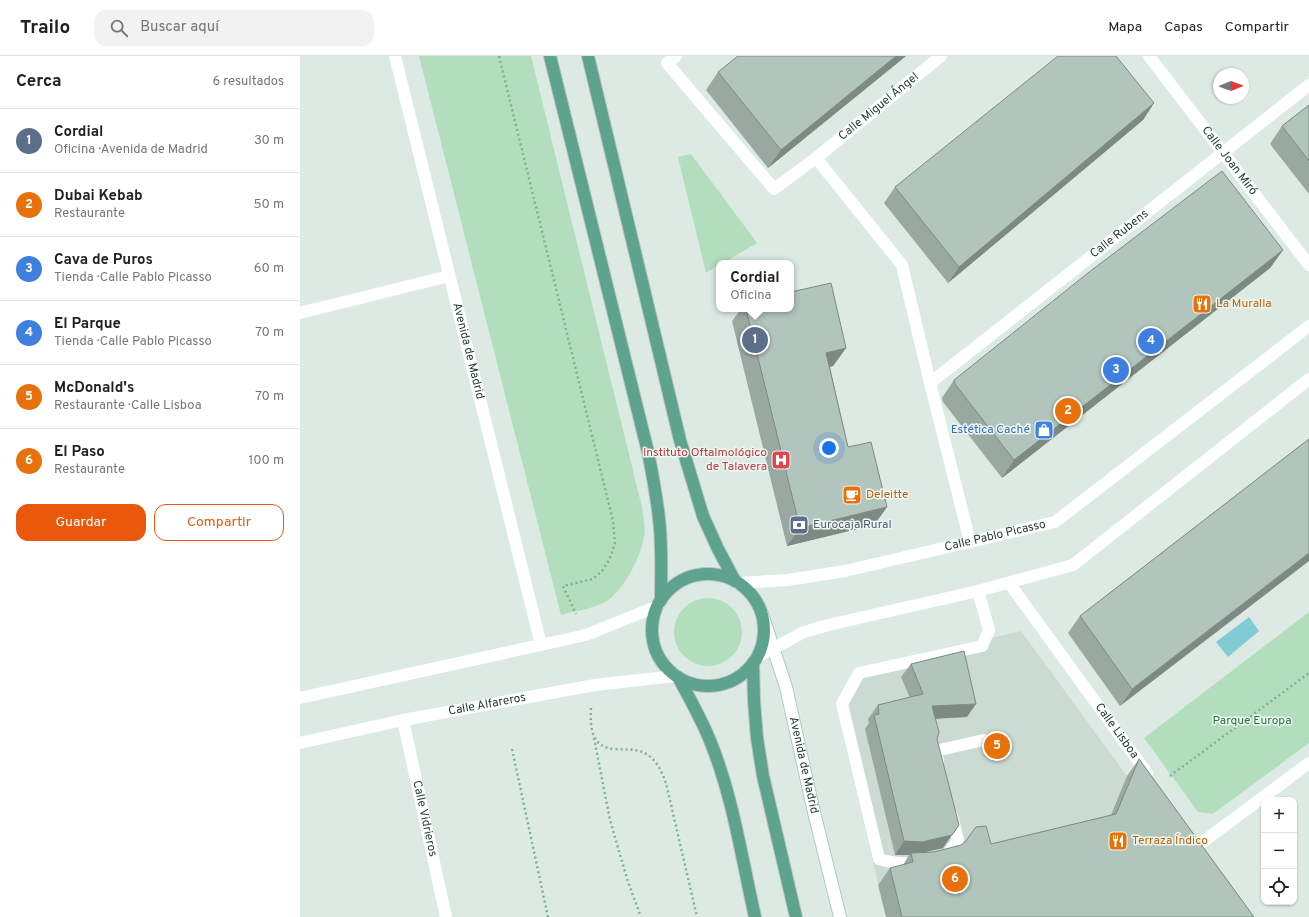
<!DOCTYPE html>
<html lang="es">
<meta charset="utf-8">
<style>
:root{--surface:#fff;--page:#f2f2f2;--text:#222;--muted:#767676;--line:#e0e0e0;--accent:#ea580c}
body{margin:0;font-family:Overpass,sans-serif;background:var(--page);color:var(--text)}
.controls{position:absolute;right:12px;bottom:12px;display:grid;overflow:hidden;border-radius:8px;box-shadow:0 1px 3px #0004}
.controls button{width:36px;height:36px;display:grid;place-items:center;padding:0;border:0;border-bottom:1px solid var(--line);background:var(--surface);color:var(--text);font:20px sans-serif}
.compass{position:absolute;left:913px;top:12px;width:36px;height:36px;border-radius:50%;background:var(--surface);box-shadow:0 1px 3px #0004;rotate:89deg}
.you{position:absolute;left:529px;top:392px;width:14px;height:14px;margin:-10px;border:3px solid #fff;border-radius:50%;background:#1a73e8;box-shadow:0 0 0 6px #1a73e833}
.badge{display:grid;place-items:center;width:26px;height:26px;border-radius:50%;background:var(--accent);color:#fff;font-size:13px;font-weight:700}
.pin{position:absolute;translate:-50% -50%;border:2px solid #fff;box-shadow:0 1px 4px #0006}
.popup{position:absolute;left:416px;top:204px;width:78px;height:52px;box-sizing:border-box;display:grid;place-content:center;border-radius:8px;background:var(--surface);filter:drop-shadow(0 1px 3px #0005);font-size:13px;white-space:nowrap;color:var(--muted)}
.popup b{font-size:15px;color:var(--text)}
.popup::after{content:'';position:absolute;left:50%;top:100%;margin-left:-8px;border:8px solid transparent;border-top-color:var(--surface)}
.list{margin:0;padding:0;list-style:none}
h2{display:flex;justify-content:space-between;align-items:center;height:52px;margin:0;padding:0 16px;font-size:17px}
h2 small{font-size:13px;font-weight:400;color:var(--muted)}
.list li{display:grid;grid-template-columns:26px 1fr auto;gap:12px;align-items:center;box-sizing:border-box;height:64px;padding:0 16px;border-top:1px solid var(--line)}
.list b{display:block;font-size:15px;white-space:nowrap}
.list p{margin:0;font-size:13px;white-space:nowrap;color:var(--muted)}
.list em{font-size:13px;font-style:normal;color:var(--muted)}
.actions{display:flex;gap:8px;padding:12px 16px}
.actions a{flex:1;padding:9px 0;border:1px solid var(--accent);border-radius:12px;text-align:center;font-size:14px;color:var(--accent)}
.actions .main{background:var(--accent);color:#fff}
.icon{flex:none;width:22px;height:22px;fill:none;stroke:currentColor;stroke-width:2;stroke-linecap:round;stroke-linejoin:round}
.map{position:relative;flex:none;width:1009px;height:861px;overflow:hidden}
header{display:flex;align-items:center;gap:24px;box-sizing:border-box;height:56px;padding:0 20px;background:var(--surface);border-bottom:1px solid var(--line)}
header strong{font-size:19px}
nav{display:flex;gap:22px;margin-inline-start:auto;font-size:14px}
.search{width:280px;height:36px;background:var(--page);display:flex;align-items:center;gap:10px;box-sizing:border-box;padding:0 14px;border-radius:12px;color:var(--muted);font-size:15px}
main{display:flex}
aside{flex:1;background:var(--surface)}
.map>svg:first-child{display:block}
.built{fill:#cbdad2}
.green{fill:#b3debd}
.water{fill:#80cbd4}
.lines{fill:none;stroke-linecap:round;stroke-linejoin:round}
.secondary-casing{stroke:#afcbbf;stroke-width:14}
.primary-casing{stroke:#bcc4c1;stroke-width:14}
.path{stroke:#7bb09d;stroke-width:2.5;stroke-dasharray:2 3;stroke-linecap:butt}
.service{stroke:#fff;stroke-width:12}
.pedestrian{stroke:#fff;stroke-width:12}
.minor{stroke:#fff;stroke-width:12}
.tertiary{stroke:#fff;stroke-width:12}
.secondary{stroke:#fff;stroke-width:12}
.primary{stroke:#5ea38e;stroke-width:12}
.wall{fill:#99a9a2}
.shaded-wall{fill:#7d8a84}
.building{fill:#b2c5bc;stroke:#7d8a84}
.labels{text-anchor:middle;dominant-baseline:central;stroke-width:3;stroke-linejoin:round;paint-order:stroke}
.street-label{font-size:12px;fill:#1e3a31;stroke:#edf7f2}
.food-label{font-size:12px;fill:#c56008;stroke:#edf7f2;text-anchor:start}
.shop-label{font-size:12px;fill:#366cbe;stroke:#edf7f2;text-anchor:end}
.health-label{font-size:12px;fill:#be3a42;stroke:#edf7f2;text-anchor:end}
.service-label{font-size:12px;fill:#4e5e75;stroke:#edf7f2;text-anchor:start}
.park-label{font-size:12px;fill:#257440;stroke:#edf7f2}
</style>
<header>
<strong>Trailo</strong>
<div class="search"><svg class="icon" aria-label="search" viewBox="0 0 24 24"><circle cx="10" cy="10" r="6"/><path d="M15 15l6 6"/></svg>Buscar aquí</div>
<nav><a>Mapa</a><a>Capas</a><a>Compartir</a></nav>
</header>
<main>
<aside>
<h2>Cerca<small>6 resultados</small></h2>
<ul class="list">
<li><span class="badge" style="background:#5c6f8a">1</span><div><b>Cordial</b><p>Oficina · Avenida de Madrid</p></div><em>30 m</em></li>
<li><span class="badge" style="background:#e8710a">2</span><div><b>Dubai Kebab</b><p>Restaurante</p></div><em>50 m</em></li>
<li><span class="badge" style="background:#3f7fe0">3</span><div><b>Cava de Puros</b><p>Tienda · Calle Pablo Picasso</p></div><em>60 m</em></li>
<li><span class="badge" style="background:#3f7fe0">4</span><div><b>El Parque</b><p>Tienda · Calle Pablo Picasso</p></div><em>70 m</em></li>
<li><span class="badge" style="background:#e8710a">5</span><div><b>McDonald's</b><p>Restaurante · Calle Lisboa</p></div><em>70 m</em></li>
<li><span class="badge" style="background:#e8710a">6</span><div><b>El Paso</b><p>Restaurante</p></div><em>100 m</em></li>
</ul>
<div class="actions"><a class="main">Guardar</a><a>Compartir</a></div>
</aside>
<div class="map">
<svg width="1009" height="861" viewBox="0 0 1009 861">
<rect width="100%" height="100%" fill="#ddeae4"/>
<polygon class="built" points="721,575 827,720 930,861 586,861 536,649 557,613"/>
<g class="green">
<path d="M119 0H231L342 451C343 460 346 472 344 481 341 501 323 536 305 546 291 553 276 555 261 559Z"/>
<polygon points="391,98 457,187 423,207 419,207 419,209 406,217 378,101"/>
<circle cx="408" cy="576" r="34"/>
<polygon points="1009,556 1009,687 913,758 898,756 844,682"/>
</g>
<polygon class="water" points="949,561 959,575 928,601 916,586"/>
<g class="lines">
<g class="secondary-casing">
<g id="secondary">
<path id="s9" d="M462 558 486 631 513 752 540 861"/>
</g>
</g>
<g class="primary-casing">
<g id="primary">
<path d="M250 0 348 396C353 421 358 447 360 473 362 496 361 520 361 544"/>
<polyline points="288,0 380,384 403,460 418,493 435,525"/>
<circle cx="408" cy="574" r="56"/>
<polyline points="453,607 454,645 457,682 463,720 496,861"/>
<path d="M378 621C390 643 402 664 411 687 433 742 442 803 455 861"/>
</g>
</g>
<g class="path">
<polyline points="199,0 313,465 315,488 309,504 302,515 293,523 263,530 276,558"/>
<path d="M291 652C290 671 291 692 315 693 327 694 338 692 348 699 358 706 362 717 366 727L397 861"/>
<polyline points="294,682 310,764 328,826 341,861"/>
<polyline points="212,693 248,861"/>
<polyline points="870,720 1009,617"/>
</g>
<g class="service">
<polyline points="638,705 635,695 684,684"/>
<polyline points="642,801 647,799 658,784 652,760"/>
<path d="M620 806C606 809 593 807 579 803L542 648 559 617 682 590 689 574 678 535"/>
</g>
<g class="pedestrian">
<polyline points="376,0 367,7 474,133 516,102 602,209 630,327 670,486"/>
<path id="s1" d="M516 102 641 0"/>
<path id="s2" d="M630 327 1009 29"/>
</g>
<g class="minor">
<path id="s3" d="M849 0 1009 209"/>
<polyline points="0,257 149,220"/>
<path id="s4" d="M709 527 847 717"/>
<path id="s5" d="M103 664 146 861"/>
<polyline points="900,788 1009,707"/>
</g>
<g class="tertiary">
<path id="s6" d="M95 0 241 589"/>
<path id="s7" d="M438 527 488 524 545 515 755 466 1009 270"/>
<polyline points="457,601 504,576 528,569 678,535 773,509 1009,323"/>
<polyline points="0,642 286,579 358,550"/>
<path id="s8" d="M0 687 103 664 295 629 375 620"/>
</g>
<use href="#secondary" class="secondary"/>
<use href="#primary" class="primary"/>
</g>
<g class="wall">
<polygon points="438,0 606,0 468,112 406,34 418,16"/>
<polygon points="854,47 843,64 648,227 584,147 595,131"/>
<polygon points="1009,49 1009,138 970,88 982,70"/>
<polygon points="983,194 970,212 702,422 643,346 642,342 654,324"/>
<polygon points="441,253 491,253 546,292 533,310 530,311 548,391 587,451 574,469 487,490 432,265"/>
<polygon points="1009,383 820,650 768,577 780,560"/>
<polygon points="611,608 667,661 636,663 643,792 625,796 634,796 691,788 811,759 827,720 839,703 954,861 586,861 578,829 590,812 603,809 609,799 595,799 565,673 569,667 568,663 578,649 610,642 601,621"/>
</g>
<g class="shaded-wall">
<polygon points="596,0 606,0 468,112 481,94"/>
<polygon points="854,47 843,64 648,227 659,211"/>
<polygon points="983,194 970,212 702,422 714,404"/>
<polygon points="546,292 533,310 514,315 526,297"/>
<polygon points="587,451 574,469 487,490 500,472"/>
<polygon points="1009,497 1009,505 820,650 832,633"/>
<polygon points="676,648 667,661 623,663 632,650"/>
<polygon points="659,769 643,792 612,799 611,797 609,799 595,799 604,785"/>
</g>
<g class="building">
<polygon points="438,0 596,0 481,94 418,16"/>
<polygon points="758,0 816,0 854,47 659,211 595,131"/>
<polygon points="1009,49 1009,105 982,70"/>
<polygon points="922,115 983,194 714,404 655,328 654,324 788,217"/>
<polygon points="531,227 546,292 526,297 548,391 571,386 587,451 500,472 446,253 491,253 491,236"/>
<polygon points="1009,383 1009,497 832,633 780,560"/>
<polygon points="664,595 676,648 632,650 639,676 637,683 659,769 652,779 622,786 604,785 574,659 579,658 578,649 623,638 611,608"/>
<polygon points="839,703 954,861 602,861 590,812 613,806 611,797 634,796 661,789 665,786 676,771 686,770 691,788 816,758"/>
</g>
<defs>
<g id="restaurant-square" transform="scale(1)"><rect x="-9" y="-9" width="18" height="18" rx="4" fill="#e8710a" stroke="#edf7f2"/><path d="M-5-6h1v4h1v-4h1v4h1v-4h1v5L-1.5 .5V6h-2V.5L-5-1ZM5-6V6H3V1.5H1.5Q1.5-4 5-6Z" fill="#fff"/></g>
<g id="shop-square" transform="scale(1)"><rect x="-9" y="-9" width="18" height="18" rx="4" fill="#3f7fe0" stroke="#edf7f2"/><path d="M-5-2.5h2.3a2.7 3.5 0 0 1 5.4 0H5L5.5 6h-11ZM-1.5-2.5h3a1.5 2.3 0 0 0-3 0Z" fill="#fff"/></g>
<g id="hospital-square" transform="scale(1)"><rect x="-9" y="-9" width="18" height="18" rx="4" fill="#e0444e" stroke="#edf7f2"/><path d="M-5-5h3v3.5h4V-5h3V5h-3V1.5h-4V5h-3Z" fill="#fff"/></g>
<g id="cafe-square" transform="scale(1)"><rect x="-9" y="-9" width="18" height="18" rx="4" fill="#e8710a" stroke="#edf7f2"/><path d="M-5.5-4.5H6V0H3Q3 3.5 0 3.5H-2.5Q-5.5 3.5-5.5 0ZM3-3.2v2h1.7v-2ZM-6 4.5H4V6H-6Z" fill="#fff"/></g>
<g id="bank-square" transform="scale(1)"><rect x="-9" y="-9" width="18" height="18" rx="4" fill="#5c6f8a" stroke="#edf7f2"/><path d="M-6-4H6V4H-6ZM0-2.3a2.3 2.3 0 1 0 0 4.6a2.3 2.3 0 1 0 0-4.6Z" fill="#fff"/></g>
</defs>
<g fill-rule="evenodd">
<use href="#restaurant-square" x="902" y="248"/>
<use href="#shop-square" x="744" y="374"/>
<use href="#hospital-square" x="481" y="404"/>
<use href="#cafe-square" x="552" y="439"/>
<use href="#bank-square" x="499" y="469"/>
<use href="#restaurant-square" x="818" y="785"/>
</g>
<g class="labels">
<g class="street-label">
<text stroke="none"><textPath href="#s1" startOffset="81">Calle Miguel Ángel</textPath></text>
<text stroke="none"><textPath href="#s3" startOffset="132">Calle Joan Miró</textPath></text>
<text stroke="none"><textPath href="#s2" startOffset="241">Calle Rubens</textPath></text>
<text stroke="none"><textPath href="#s6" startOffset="304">Avenida de Madrid</textPath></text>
<text stroke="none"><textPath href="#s7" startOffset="262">Calle Pablo Picasso</textPath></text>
<text stroke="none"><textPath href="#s8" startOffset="191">Calle Alfareros</textPath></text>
<text stroke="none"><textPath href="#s4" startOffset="183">Calle Lisboa</textPath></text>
<text stroke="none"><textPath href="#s9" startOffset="157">Avenida de Madrid</textPath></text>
<text stroke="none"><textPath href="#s5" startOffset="101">Calle Vidrieros</textPath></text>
</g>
<g class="food-label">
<text x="916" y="248">La Muralla</text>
<text x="566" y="439">Deleitte</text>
<text x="832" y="785">Terraza Índico</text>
</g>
<g class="shop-label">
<text x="730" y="374">Estética Caché</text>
</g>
<g class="health-label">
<text x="467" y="397">Instituto Oftalmológico<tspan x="467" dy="14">de Talavera</tspan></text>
</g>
<g class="service-label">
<text x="513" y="469">Eurocaja Rural</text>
</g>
<g class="park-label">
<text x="952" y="665">Parque Europa</text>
</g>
</g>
</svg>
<div class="controls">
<button>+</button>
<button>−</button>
<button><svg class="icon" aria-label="locate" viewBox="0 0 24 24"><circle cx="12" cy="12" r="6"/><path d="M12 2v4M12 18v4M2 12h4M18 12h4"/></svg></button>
</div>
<svg class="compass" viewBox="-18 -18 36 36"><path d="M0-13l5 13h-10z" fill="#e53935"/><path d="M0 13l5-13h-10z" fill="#767676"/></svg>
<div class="you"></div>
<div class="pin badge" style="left:455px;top:284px;background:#5c6f8a">1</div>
<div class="popup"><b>Cordial</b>Oficina</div>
<div class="pin badge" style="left:768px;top:355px;background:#e8710a">2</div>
<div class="pin badge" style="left:816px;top:314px;background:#3f7fe0">3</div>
<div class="pin badge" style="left:851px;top:285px;background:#3f7fe0">4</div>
<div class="pin badge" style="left:697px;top:690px;background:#e8710a">5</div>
<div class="pin badge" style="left:655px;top:823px;background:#e8710a">6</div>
</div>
</main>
